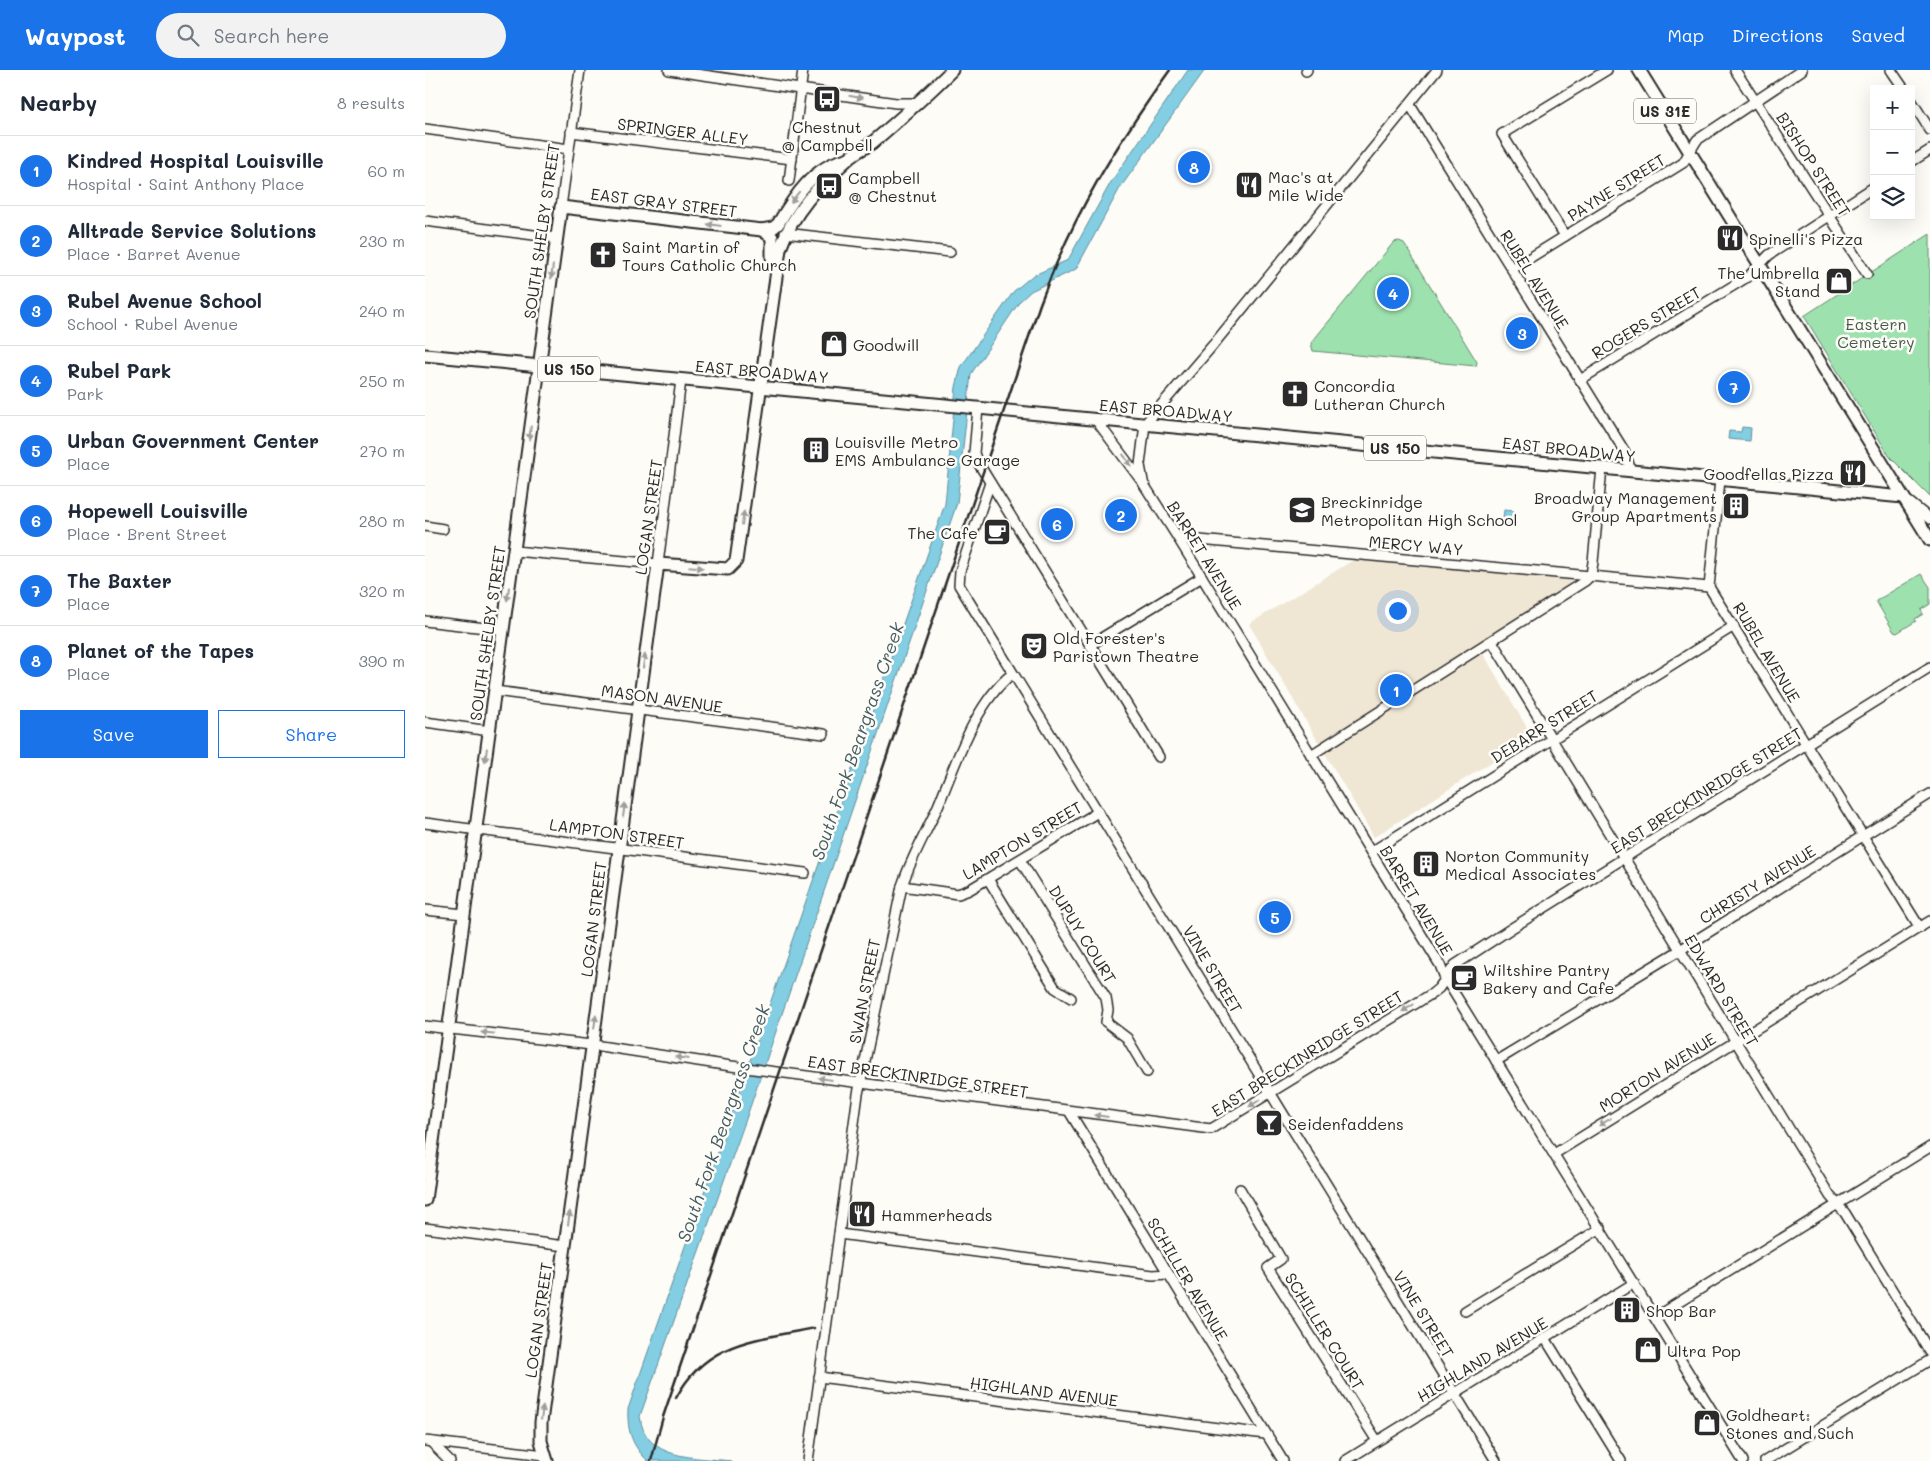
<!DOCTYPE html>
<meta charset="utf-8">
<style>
:root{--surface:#fff;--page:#f2f2f3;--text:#1f2937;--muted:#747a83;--line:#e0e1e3;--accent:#1a73e8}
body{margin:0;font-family:Mali,sans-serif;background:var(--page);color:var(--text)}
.controls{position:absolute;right:15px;top:15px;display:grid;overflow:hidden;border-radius:0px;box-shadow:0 5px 20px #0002}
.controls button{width:45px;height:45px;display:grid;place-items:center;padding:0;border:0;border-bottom:1px solid var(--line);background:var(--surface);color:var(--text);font:25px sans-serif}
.you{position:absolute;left:972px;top:540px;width:18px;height:18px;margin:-12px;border:4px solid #fff;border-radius:50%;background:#1a73e8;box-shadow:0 0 0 8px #1a73e833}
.badge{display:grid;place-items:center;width:32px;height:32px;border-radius:50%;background:var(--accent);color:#fff;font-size:16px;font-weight:700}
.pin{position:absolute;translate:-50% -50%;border:2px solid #fff;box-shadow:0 1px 5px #0006}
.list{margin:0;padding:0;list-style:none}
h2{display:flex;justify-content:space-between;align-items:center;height:65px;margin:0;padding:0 20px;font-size:21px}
h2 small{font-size:16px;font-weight:400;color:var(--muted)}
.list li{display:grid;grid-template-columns:32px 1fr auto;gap:15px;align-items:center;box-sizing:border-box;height:70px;padding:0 20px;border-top:1px solid var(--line)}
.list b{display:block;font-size:19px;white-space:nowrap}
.list p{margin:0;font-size:16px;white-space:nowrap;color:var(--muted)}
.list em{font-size:16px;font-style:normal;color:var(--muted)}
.actions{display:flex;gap:10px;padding:15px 20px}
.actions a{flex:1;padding:11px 0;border:1px solid var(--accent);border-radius:0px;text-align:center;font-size:18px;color:var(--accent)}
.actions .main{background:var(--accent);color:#fff}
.icon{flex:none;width:28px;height:28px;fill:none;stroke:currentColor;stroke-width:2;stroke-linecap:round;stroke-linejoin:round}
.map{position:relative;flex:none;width:1505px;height:1391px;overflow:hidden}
header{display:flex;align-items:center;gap:30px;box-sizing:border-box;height:70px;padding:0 25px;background:var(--accent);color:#fff}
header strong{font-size:24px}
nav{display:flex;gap:28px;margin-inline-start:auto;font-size:18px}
.search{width:350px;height:45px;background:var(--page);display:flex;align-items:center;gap:12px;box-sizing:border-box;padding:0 18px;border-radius:28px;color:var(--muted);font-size:19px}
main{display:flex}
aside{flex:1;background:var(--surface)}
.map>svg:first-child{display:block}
.built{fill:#efe6d4}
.green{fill:#9de2ae;stroke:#64866c}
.water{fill:#83cee3;stroke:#608d99}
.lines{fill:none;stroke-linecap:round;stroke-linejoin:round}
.minor-casing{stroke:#2b2b2b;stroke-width:12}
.major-casing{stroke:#2b2b2b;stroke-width:15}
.minor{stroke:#fdfcf7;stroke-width:9}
.major{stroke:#fdfcf7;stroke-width:11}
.rail{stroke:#2b2b2b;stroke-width:2.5}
.oneway{fill:#9e9e9b}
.labels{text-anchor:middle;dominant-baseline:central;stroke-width:5;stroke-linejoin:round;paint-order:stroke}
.shield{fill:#fdfcf7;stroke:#6a6a68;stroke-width:1}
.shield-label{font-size:15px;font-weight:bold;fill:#2b2b2b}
.poi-label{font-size:16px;fill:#2b2b2b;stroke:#fdfcf7;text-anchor:start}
.street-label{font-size:16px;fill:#2b2b2b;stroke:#fdfcf7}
.park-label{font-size:16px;fill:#48594c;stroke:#fdfcf7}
.water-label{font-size:18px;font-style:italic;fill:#455c62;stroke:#fdfcf7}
</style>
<header>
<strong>Waypost</strong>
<div class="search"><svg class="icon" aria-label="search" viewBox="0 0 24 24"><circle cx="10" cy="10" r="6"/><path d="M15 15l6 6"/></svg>Search here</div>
<nav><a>Map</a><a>Directions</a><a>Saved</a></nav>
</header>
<main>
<aside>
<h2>Nearby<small>8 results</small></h2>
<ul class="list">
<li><span class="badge">1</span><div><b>Kindred Hospital Louisville</b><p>Hospital · Saint Anthony Place</p></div><em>60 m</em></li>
<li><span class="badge">2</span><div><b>Alltrade Service Solutions</b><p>Place · Barret Avenue</p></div><em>230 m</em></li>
<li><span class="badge">3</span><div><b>Rubel Avenue School</b><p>School · Rubel Avenue</p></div><em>240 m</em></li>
<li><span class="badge">4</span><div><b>Rubel Park</b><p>Park</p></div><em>250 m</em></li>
<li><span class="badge">5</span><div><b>Urban Government Center</b><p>Place</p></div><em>270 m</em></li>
<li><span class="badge">6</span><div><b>Hopewell Louisville</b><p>Place · Brent Street</p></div><em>280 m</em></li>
<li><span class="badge">7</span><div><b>The Baxter</b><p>Place</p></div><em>320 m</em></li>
<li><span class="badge">8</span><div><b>Planet of the Tapes</b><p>Place</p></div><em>390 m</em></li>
</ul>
<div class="actions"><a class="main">Save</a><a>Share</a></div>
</aside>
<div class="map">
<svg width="1505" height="1391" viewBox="0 0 1505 1391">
<rect width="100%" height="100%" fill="#fdfcf7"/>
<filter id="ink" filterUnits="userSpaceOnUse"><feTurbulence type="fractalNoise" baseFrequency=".02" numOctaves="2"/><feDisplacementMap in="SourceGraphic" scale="10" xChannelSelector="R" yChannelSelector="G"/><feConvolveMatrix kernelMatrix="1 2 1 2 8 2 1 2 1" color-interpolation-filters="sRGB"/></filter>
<g filter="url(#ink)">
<polygon class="built" points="930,489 1142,507 1146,513 1053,575 1107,666 949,767 824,554"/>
<g class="green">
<polygon points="1505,164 1505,427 1465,387 1379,246"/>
<polygon points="974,171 979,173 1052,292 1051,296 888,281 886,273 969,172"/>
<polygon points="1496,504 1505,517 1505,534 1496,540 1498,544 1490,549 1491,551 1472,563 1469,562 1451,531"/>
</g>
<g class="water">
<path d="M763 0H780L695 118 651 199 606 221 595 231 546 304 532 433 321 1049 215 1346C219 1391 272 1387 306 1391H223C207 1376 202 1361 203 1339L520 434 531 317 536 297 589 221 607 206 643 190 686 112Z"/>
<polygon points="1317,357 1326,358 1325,371 1303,369 1304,361 1316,362"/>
<polygon points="1079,440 1089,441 1089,456 1077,455"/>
</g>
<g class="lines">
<g class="minor-casing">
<g id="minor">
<polyline points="244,0 471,33 493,33"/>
<polyline points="1310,0 1442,204"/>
<polyline points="1466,0 1479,19"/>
<polyline points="881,1 882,0"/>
<polyline points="1486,30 1505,60"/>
<polyline points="985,35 1200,382 1206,401"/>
<polyline points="0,59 144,79"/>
<polyline points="146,62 367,89"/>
<polyline points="1486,92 1505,80"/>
<polyline points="364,111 378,0"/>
<polyline points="136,137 155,0"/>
<polyline points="0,151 132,168"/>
<polyline points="360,163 525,182"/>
<polyline points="1140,166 1077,64 1182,0"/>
<polyline points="1087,199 1258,93 1272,70 1377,0"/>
<polyline points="1155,310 1324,206 1344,185 1449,117"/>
<polyline points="553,338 549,383 552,391 734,687"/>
<polyline points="671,350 718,413 753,468 1015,895 1020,908 1318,1391"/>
<polyline points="1295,410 1284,517 1495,858"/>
<polyline points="718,411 715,395 720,354 788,275 1012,0"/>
<polyline points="565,413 535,501 534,515 1071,1391"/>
<polyline points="1484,432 1505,449"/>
<polyline points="0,456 18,459"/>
<polyline points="753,468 1284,517"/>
<polyline points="89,481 233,494 256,310"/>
<polyline points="0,551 78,560"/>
<polyline points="1067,571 1405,1126 1420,1143 1505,1282"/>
<polyline points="665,575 777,507"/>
<polyline points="70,621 399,664"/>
<polyline points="0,652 65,661"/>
<polyline points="886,685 1160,511 1166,505 1168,492 1177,398"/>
<polyline points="0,753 380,803"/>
<polyline points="946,782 1309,556"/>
<polyline points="595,790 681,928 683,940 681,952 702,968 722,1002"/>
<polyline points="563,809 630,918 646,928"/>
<polyline points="477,816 533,824 544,820 673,742"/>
<polyline points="0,840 39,844"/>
<polyline points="0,956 175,976 306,996 786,1059 1008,923 1014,918 1030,895 1087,858 1505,597"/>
<polyline points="1071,991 1247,885 1505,724"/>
<polyline points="644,1041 858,1391"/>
<polyline points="1129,1084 1505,851"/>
<polyline points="815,1119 856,1189 843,1198 952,1371"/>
<polyline points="0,1158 140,1176"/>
<polyline points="414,1164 728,1205 743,1204"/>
<polyline points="1040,1241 1176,1158"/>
<polyline points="1230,1247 1505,1077"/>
<polyline points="1120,1268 1196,1391"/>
<polyline points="394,1307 840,1364"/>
<polyline points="0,1371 120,1385"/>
<polyline points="6,1372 25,1391"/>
<path d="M383 1391 433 1024 477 816C486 788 501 763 513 736 531 693 550 633 587 604"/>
<polyline points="920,1391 1209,1213"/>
<polyline points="1340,1391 1505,1290"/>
</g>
</g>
<g class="major-casing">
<g id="major">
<polyline points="1214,0 1505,470"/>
<polyline points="337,160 347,167 347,188"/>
<polyline points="0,285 1478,427"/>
<path d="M0 1130 136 137 337 160 348 158 353 154C369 127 389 96 422 89"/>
<path d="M122 1391 116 1371V1352L233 494 303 499 311 491 355 179C368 142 394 115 423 89 430 82 440 78 448 72 475 49 502 25 527 0"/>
</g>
</g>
<use href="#minor" class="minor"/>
<use href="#major" class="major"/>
<g class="rail">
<path d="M251 1328C281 1271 331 1270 389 1258"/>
<path d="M226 1391 238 1347 615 234C649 143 689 78 745 0"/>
</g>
</g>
<defs><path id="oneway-solid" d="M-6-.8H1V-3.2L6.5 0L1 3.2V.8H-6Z" transform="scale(1.25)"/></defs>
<g class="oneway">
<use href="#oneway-solid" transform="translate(431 27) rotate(9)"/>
<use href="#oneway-solid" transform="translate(370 127) rotate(128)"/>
<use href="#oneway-solid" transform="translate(289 155) rotate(-173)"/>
<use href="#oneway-solid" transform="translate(127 202) rotate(98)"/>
<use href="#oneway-solid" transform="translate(105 363) rotate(97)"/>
<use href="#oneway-solid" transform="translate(702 390) rotate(55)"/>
<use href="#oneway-solid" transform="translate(318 448) rotate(-82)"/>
<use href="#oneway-solid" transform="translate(271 497) rotate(5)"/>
<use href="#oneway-solid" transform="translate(83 524) rotate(98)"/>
<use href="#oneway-solid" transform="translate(219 591) rotate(-82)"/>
<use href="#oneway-solid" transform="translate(61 685) rotate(98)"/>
<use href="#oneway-solid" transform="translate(199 740) rotate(-82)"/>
<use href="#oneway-solid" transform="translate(983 938) rotate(148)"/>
<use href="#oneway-solid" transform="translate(170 952) rotate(-82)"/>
<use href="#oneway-solid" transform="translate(63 963) rotate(-174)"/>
<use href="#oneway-solid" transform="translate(257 988) rotate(-172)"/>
<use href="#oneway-solid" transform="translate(400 1009) rotate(-172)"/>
<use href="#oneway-solid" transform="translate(830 1033) rotate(148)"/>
<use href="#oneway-solid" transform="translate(676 1046) rotate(-173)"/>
<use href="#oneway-solid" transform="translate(1180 1052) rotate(148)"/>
<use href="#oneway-solid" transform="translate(144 1148) rotate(-82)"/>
<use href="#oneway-solid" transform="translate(117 1343) rotate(-83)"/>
</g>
</g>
<defs>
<g id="bus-square" transform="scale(1.4375)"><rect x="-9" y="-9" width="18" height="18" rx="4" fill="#2b2b2b" stroke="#fdfcf7"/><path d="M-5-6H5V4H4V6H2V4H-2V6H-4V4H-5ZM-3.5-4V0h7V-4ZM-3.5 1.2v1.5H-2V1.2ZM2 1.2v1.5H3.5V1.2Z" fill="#fff"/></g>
<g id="restaurant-square" transform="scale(1.4375)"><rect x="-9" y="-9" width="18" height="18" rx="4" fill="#2b2b2b" stroke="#fdfcf7"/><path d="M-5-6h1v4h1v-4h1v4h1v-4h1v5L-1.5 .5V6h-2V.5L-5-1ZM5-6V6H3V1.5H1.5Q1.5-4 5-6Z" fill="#fff"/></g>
<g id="church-square" transform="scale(1.4375)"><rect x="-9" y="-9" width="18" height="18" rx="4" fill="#2b2b2b" stroke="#fdfcf7"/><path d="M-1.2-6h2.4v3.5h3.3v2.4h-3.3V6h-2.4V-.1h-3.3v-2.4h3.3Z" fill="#fff"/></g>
<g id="shop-square" transform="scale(1.4375)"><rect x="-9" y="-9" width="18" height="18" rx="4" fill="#2b2b2b" stroke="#fdfcf7"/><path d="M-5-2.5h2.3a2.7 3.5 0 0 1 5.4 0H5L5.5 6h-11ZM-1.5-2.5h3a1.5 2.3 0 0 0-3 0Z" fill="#fff"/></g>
<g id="building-square" transform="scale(1.4375)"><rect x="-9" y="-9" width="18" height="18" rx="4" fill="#2b2b2b" stroke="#fdfcf7"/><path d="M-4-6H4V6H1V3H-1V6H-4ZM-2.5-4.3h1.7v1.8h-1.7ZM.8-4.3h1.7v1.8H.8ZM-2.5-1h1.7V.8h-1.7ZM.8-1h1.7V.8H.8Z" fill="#fff"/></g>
<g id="school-square" transform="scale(1.4375)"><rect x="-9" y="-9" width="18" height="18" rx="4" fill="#2b2b2b" stroke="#fdfcf7"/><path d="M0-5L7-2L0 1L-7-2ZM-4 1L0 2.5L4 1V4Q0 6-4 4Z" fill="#fff"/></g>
<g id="cafe-square" transform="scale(1.4375)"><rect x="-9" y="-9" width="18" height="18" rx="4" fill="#2b2b2b" stroke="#fdfcf7"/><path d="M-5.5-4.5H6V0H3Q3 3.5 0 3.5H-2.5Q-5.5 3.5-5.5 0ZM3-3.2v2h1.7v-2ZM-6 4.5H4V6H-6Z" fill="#fff"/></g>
<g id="theatre-square" transform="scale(1.4375)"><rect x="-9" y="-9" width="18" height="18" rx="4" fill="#2b2b2b" stroke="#fdfcf7"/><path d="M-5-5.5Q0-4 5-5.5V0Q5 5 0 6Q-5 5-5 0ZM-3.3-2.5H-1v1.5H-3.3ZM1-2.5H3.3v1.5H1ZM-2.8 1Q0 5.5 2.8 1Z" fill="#fff"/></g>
<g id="bar-square" transform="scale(1.4375)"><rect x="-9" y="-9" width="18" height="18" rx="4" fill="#2b2b2b" stroke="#fdfcf7"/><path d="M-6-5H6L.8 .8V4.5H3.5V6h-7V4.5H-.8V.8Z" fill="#fff"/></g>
</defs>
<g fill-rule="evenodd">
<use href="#bus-square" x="402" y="29"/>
<use href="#restaurant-square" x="824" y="115"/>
<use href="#bus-square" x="404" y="116"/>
<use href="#restaurant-square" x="1305" y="168"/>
<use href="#church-square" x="178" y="185"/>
<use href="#shop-square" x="1414" y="211"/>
<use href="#shop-square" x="409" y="274"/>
<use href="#church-square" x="870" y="324"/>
<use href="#building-square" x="391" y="380"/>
<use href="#restaurant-square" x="1428" y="403"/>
<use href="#building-square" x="1311" y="436"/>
<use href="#school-square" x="877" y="440"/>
<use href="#cafe-square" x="572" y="462"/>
<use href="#theatre-square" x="609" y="576"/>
<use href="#building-square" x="1001" y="794"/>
<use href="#cafe-square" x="1039" y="908"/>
<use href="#bar-square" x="844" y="1053"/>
<use href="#restaurant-square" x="437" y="1144"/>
<use href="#building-square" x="1202" y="1240"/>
<use href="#shop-square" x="1223" y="1280"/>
<use href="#shop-square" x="1282" y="1353"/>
</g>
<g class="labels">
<g class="shield">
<rect x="1209" y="28.5" width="62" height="25" rx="4"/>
<rect x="113" y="286.5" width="62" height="25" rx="4"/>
<rect x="939" y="365.5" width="62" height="25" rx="4"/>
</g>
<g class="shield-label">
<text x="1240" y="41">US 31E</text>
<text x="144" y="299">US 150</text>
<text x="970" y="378">US 150</text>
</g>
<g class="poi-label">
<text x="402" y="56" text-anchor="middle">Chestnut<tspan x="402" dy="18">@ Campbell</tspan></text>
<text x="843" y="106">Mac's at<tspan x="843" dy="18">Mile Wide</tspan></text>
<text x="423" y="107">Campbell<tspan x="423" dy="18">@ Chestnut</tspan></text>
<text x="1324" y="168">Spinelli's Pizza</text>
<text x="197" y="176">Saint Martin of<tspan x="197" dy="18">Tours Catholic Church</tspan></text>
<text x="1395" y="202" text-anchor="end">The Umbrella<tspan x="1395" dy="18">Stand</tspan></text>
<text x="428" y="274">Goodwill</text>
<text x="889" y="315">Concordia<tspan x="889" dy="18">Lutheran Church</tspan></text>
<text x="410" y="371">Louisville Metro<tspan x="410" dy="18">EMS Ambulance Garage</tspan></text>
<text x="1409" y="403" text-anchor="end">Goodfellas Pizza</text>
<text x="1292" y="427" text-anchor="end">Broadway Management<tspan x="1292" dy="18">Group Apartments</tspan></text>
<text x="896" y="431">Breckinridge<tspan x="896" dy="18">Metropolitan High School</tspan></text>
<text x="553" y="462" text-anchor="end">The Cafe</text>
<text x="628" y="567">Old Forester's<tspan x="628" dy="18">Paristown Theatre</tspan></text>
<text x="1020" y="785">Norton Community<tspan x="1020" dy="18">Medical Associates</tspan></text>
<text x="1058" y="899">Wiltshire Pantry<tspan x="1058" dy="18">Bakery and Cafe</tspan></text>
<text x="863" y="1053">Seidenfaddens</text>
<text x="456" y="1144">Hammerheads</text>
<text x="1221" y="1240">Shop Bar</text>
<text x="1242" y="1280">Ultra Pop</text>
<text x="1301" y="1344">Goldheart:<tspan x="1301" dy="18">Stones and Such</tspan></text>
</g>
<g class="street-label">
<text transform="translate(258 61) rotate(7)">SPRINGER ALLEY</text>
<text transform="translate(1389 94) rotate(57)">BISHOP STREET</text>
<text transform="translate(1191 117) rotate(-32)">PAYNE STREET</text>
<text transform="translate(239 132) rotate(7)">EAST GRAY STREET</text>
<text transform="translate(116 161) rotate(-82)">SOUTH SHELBY STREET</text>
<text transform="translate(1110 209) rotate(58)">RUBEL AVENUE</text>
<text transform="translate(1221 252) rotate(-31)">ROGERS STREET</text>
<text transform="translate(337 301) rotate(5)">EAST BROADWAY</text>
<text transform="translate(741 340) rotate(5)">EAST BROADWAY</text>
<text transform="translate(1144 379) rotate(6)">EAST BROADWAY</text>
<text transform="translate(223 447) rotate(-82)">LOGAN STREET</text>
<text transform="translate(991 475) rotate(5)">MERCY WAY</text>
<text transform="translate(780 485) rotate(58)">BARRET AVENUE</text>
<text transform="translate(62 563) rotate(-82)">SOUTH SHELBY STREET</text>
<text transform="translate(1342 582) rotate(59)">RUBEL AVENUE</text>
<text transform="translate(237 628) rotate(8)">MASON AVENUE</text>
<text transform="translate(1119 656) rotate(-32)">DEBARR STREET</text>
<text transform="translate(1281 720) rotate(-32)">EAST BRECKINRIDGE STREET</text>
<text transform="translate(192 763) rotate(8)">LAMPTON STREET</text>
<text transform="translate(597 770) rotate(-31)">LAMPTON STREET</text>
<text transform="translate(1332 814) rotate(-32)">CHRISTY AVENUE</text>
<text transform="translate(992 830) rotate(59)">BARRET AVENUE</text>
<text transform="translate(168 849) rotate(-83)">LOGAN STREET</text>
<text transform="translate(658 864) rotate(58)">DUPUY COURT</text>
<text transform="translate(788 899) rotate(59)">VINE STREET</text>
<text transform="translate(1297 920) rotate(59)">EDWARD STREET</text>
<text transform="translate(439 921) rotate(-79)">SWAN STREET</text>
<text transform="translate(882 983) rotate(-32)">EAST BRECKINRIDGE STREET</text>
<text transform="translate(1232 1002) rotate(-32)">MORTON AVENUE</text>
<text transform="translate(493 1006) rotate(8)">EAST BRECKINRIDGE STREET</text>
<text transform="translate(763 1209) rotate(59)">SCHILLER AVENUE</text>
<text transform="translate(999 1244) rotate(58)">VINE STREET</text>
<text transform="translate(113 1250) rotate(-82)">LOGAN STREET</text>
<text transform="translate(900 1261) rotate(58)">SCHILLER COURT</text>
<text transform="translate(1057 1289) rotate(-31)">HIGHLAND AVENUE</text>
<text transform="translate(619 1321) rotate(7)">HIGHLAND AVENUE</text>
</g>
<g class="park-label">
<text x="1451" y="253">Eastern<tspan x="1451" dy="18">Cemetery</tspan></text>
</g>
<g class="water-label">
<text transform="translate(432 671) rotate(-71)">South Fork Beargrass Creek</text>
<text transform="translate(298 1053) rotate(-71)">South Fork Beargrass Creek</text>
</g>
</g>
</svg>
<div class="controls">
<button>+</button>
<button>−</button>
<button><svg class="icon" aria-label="layers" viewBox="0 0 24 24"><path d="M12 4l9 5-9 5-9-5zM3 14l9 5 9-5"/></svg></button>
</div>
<div class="you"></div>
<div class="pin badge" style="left:971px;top:620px">1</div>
<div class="pin badge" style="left:696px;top:445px">2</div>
<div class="pin badge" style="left:1097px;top:263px">3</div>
<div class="pin badge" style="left:968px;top:223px">4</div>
<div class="pin badge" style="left:850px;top:847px">5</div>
<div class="pin badge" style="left:632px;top:454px">6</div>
<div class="pin badge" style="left:1309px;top:317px">7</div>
<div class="pin badge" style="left:769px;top:97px">8</div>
</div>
</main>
